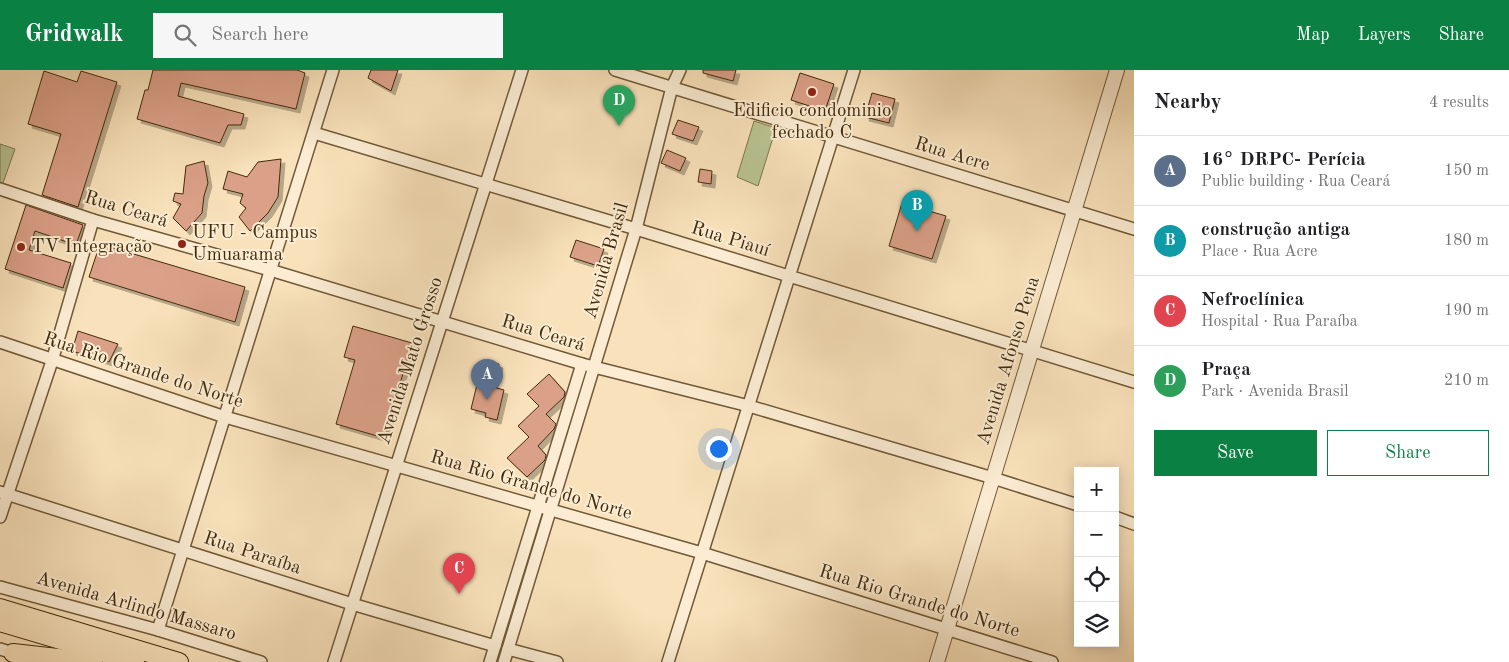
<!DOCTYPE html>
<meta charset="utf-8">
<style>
:root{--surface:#fff;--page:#f6f6f6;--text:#202124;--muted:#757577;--line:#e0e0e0;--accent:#0b8043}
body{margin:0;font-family:"Old Standard TT",serif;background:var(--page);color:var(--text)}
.controls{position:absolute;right:15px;bottom:15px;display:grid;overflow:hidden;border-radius:0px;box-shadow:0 2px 12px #0003}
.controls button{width:45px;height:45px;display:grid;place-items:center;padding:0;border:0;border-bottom:1px solid var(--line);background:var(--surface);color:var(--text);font:25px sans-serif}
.you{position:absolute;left:718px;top:378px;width:18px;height:18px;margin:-12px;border:4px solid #fff;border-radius:50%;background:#1a73e8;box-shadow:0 0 0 8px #1a73e833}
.badge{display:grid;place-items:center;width:32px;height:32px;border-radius:50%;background:var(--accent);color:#fff;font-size:16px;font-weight:700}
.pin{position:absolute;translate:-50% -41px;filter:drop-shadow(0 1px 2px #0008)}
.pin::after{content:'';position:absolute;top:26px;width:18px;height:15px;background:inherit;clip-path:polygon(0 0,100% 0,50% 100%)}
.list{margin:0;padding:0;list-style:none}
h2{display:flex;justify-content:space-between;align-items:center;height:65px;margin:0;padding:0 20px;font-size:21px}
h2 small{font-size:16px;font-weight:400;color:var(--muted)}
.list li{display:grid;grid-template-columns:32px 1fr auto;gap:15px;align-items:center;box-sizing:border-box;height:70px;padding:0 20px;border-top:1px solid var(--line)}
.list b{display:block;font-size:19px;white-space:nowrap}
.list p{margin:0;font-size:16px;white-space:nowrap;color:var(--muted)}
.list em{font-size:16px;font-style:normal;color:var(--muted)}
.actions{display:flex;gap:10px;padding:15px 20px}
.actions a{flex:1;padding:11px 0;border:1px solid var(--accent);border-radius:0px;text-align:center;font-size:18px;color:var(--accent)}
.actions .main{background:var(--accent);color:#fff}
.icon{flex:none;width:28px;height:28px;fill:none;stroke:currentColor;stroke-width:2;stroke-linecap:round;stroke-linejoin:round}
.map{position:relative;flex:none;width:1134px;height:592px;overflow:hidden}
header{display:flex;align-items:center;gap:30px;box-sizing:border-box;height:70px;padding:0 25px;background:var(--accent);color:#fff}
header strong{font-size:24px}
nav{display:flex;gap:28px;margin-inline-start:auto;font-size:18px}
.search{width:350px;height:45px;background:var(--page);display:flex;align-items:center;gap:12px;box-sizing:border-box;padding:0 18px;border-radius:0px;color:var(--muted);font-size:19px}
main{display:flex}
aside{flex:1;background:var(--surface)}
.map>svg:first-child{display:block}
.green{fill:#bac493;stroke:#7e784e}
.building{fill:#dba088;stroke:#422b0a;filter:url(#shadow)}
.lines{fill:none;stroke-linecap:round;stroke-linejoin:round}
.minor-casing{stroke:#705936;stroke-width:14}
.tertiary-casing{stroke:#705936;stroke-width:16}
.trunk-casing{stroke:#422b0a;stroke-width:20}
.minor{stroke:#fbecd3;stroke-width:11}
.tertiary{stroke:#fbecd3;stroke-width:14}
.trunk{stroke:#f9e2bb;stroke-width:18}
.poi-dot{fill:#8f2418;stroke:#fbecd3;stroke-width:2}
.labels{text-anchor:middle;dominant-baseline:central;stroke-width:4;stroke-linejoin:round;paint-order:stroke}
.poi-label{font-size:19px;fill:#422b0a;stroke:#fbecd3;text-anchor:start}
.street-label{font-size:19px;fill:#422b0a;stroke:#fbecd3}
</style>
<header>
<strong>Gridwalk</strong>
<div class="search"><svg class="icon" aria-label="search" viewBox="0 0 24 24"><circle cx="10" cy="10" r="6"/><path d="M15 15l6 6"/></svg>Search here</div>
<nav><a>Map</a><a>Layers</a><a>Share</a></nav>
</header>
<main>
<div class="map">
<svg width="1134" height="592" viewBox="0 0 1134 592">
<defs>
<filter id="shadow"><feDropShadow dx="4" dy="4" stdDeviation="0" flood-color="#0004"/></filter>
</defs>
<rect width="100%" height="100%" fill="#f9e2bb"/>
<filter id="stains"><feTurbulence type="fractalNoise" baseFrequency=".004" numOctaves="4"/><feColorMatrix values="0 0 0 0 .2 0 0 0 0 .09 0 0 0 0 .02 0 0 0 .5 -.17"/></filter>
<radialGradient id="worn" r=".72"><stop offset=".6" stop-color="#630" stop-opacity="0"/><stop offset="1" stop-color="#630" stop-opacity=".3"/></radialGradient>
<g class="green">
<polygon points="754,51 776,58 758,116 737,107"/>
<polygon points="0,74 15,79 3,113 0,112"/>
</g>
<g class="building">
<polygon points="153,0 297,0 305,3 296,39 181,13 178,26 244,44 241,55 228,55 220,73 137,49 145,20 148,20"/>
<polygon points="371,0 398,0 391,21 368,8"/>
<polygon points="703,0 736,0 733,11 703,3"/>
<polygon points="44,1 77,12 81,1 117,12 78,137 42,125 61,64 28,54"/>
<polygon points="800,3 834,14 825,41 791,30"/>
<polygon points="872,23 895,29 889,53 865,47"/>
<polygon points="678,50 699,57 693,71 672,64"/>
<polygon points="667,80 686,88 680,101 661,93"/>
<polygon points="281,89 278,127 268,143 250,161 239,147 246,138 240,133 243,124 223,119 228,101 247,107 258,92"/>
<polygon points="204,91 208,113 204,126 202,143 186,161 173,148 181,134 173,131 175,123 183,124 186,96"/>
<polygon points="700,99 712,101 711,114 698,112"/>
<polygon points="902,133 946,146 932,189 889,176"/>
<polygon points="26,135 83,155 76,175 35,161 29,180 71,193 63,218 5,199"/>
<polygon points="576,170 604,179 598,196 570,187"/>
<polygon points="100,174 245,217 235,252 89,207"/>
<polygon points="353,256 412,273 384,368 336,354 355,290 344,287"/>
<polygon points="78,261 118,274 109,292 72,281"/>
<polygon points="483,290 499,294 493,317 504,320 497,350 485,347 486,343 471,339"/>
<polygon points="549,304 565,322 564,327 546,344 556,354 554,359 538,376 546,385 545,390 527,407 507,388 529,367 518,356 539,336 527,324"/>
</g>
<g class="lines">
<g class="minor-casing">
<g id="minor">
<polyline points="615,0 1134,159"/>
<polyline points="314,63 636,159 1134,312"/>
<polyline points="0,119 93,150 270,200 582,294 749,336 993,408 1078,435"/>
<polyline points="0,272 225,347 702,483 1052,592"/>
<polyline points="0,422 352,534 495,576"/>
<polyline points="0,447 52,291 93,150"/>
<polyline points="1115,447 1134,454"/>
<polyline points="0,517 158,560 261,592"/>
<polyline points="158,560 333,0"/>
<polyline points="0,579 20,585"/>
<polyline points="508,579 557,592"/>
<polyline points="334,592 522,0"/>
<polyline points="490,592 582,294"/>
<polyline points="504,592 636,159 672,17 680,0"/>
<polyline points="668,592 854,0"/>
</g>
</g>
<g class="tertiary-casing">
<polyline id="tertiary" points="937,592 1117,0"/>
</g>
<g class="trunk-casing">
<g id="trunk">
<polyline points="0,538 179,592"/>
<polyline points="0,552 135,592"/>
<polyline points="13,583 93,592"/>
</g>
</g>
<use href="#minor" class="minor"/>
<use href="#tertiary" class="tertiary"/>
<use href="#trunk" class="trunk"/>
</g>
<g class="poi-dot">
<circle cx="812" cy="22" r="5"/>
<circle cx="182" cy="174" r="5"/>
<circle cx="21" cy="177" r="5"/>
</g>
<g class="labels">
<g class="poi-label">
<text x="812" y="41" text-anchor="middle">Edificio condominio<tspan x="812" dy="22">fechado C</tspan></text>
<text x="192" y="163">UFU - Campus<tspan x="192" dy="22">Umuarama</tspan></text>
<text x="31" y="177">TV Integração</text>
</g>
<g class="street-label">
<text transform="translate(952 85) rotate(17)">Rua Acre</text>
<text transform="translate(126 140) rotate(17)">Rua Ceará</text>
<text transform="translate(730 170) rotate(17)">Rua Piauí</text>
<text transform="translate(607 191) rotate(-74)">Avenida Brasil</text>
<text transform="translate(543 264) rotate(17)">Rua Ceará</text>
<text transform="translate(411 291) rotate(-72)">Avenida Mato Grosso</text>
<text transform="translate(1009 291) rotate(-73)">Avenida Afonso Pena</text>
<text transform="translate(143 301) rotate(18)">Rua Rio Grande do Norte</text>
<text transform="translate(531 416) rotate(16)">Rua Rio Grande do Norte</text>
<text transform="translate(252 484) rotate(18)">Rua Paraíba</text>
<text transform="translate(919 532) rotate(17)">Rua Rio Grande do Norte</text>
<text transform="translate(136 537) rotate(16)">Avenida Arlindo Massaro</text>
</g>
</g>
<rect width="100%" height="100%" filter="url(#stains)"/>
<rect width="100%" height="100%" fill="url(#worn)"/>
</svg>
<div class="controls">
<button>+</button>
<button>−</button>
<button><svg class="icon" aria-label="locate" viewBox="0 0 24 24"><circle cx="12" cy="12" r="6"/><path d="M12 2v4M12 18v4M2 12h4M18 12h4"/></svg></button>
<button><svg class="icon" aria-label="layers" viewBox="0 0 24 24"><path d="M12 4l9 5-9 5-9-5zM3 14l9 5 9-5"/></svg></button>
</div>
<div class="you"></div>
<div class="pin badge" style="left:487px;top:330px;background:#5c6f8a">A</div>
<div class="pin badge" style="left:917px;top:161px;background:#0f9aa8">B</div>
<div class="pin badge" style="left:459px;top:524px;background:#e0444e">C</div>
<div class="pin badge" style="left:619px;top:56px;background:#2e9e5b">D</div>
</div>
<aside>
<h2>Nearby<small>4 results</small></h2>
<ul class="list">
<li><span class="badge" style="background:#5c6f8a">A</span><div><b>16° DRPC- Perícia</b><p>Public building · Rua Ceará</p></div><em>150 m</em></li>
<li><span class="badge" style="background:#0f9aa8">B</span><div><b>construção antiga</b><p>Place · Rua Acre</p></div><em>180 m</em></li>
<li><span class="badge" style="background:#e0444e">C</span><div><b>Nefroclínica</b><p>Hospital · Rua Paraíba</p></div><em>190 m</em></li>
<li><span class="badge" style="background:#2e9e5b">D</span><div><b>Praça</b><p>Park · Avenida Brasil</p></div><em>210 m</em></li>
</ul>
<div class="actions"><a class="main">Save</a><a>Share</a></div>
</aside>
</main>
